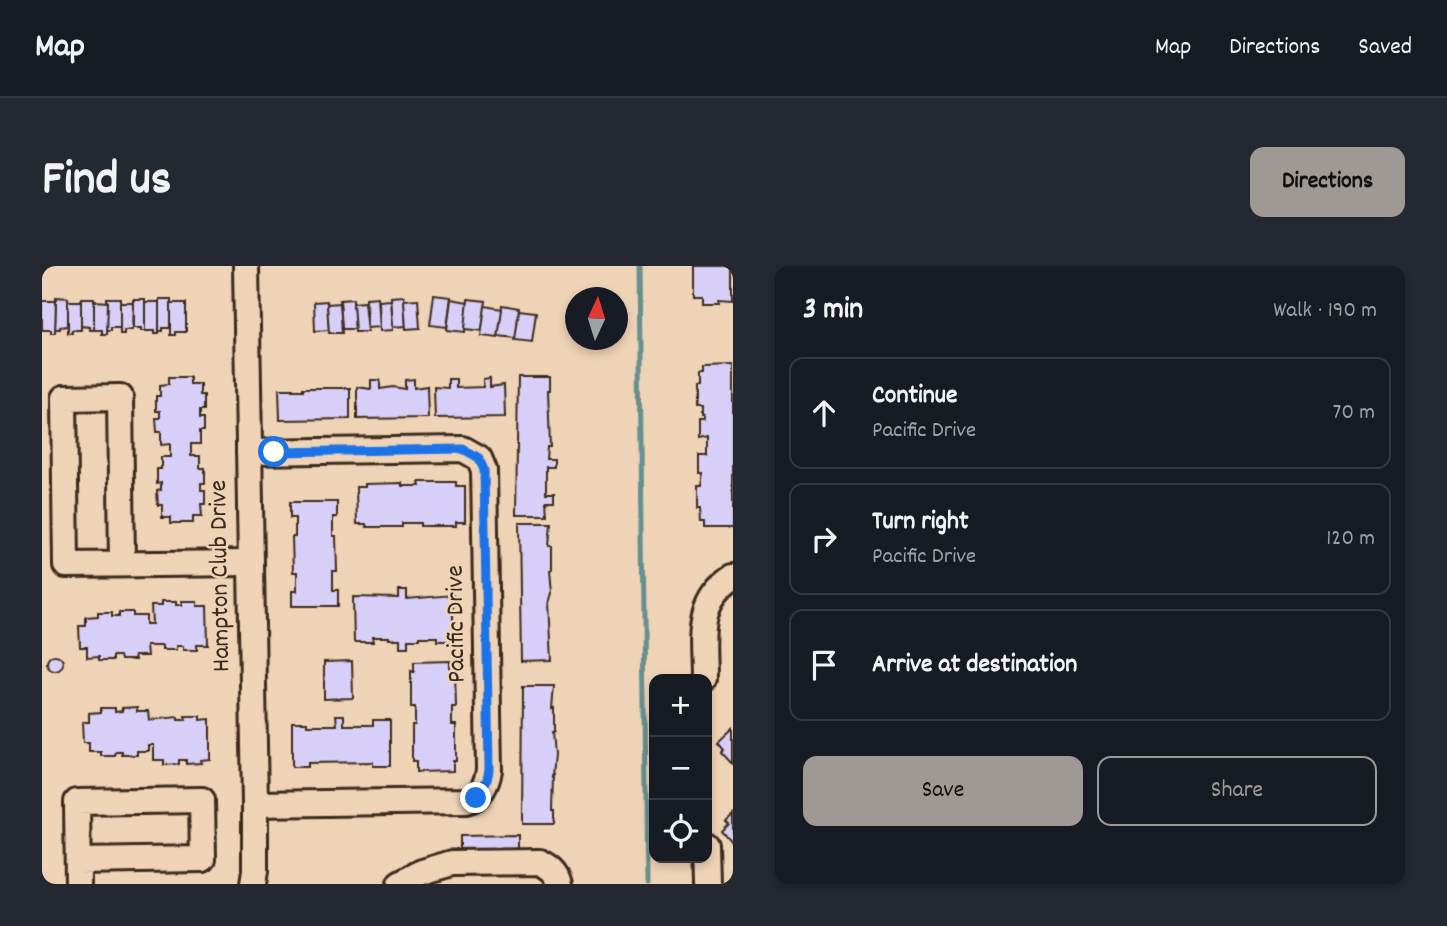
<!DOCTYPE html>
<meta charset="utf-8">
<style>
:root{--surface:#171b24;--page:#242831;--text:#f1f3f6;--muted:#9ea1a6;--line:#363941;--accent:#9f9995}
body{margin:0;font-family:Dekko,sans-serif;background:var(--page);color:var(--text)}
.controls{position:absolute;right:21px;bottom:21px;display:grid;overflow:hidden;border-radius:14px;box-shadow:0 4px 10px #0003}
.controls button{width:63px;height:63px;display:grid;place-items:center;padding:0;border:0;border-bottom:2px solid var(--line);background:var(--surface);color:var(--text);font:35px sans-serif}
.compass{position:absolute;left:523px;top:21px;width:63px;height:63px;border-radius:50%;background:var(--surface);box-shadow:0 4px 10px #0003;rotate:4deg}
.stop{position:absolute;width:21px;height:21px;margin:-16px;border:5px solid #1a73e8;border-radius:50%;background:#fff}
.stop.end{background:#1a73e8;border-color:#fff;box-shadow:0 2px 7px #0008}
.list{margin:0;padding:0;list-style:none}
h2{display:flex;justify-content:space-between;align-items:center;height:91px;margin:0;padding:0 28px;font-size:30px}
h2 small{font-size:23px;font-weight:400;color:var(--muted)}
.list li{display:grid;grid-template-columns:46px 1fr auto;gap:21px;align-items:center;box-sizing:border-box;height:112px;margin:0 14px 14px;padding:0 14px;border:2px solid var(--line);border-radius:14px}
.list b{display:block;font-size:26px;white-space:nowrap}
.list p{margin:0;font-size:23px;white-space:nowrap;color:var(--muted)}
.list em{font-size:23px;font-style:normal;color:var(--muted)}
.actions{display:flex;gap:14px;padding:21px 28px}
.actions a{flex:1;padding:16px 0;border:2px solid var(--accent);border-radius:14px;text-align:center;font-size:24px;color:var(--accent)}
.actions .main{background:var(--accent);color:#111}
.icon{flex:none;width:38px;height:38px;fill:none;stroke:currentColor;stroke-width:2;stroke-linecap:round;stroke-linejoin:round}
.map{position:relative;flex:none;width:691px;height:618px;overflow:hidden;border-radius:14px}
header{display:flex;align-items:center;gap:42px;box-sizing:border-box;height:98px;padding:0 35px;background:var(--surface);border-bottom:2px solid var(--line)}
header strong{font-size:33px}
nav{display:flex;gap:38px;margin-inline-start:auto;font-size:24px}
.intro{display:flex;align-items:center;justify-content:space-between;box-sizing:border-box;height:168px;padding:0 42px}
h1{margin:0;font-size:49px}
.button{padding:18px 32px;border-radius:14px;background:var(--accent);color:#111;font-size:24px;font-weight:700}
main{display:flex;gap:42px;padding:0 42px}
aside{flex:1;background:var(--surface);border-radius:14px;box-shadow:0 4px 10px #0003}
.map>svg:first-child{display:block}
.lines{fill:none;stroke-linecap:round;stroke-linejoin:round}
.stream{stroke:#668f8f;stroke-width:5}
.building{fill:#d7cff7;stroke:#3b2a1e;stroke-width:2}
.minor-casing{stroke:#3b2a1e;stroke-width:30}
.minor{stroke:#efd3b6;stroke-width:24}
.route{stroke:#1a73e8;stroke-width:9}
.labels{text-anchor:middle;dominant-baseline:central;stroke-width:5;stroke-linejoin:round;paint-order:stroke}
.street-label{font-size:26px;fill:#3b2a1e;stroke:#efd3b6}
</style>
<header>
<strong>Map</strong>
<nav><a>Map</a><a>Directions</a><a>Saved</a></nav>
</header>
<div class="intro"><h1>Find us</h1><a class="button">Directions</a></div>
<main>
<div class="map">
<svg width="691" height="618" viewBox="0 0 691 618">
<rect width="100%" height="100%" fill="#efd3b6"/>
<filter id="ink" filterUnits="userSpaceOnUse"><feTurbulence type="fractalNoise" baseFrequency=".0143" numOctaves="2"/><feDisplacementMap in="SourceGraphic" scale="14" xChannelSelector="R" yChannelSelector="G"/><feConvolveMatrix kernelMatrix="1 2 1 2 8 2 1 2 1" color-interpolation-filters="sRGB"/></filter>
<g filter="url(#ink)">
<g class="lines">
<polyline class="stream" points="598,0 605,618"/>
</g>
<g class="building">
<polygon points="651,0 691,0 691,35 677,34 677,37 660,37 660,29 651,29"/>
<polygon points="392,29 409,31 405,61 388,59"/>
<polygon points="362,30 364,60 351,61 349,31"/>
<polygon points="14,31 26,32 26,60 18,61 18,63 13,63"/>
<polygon points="336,31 338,61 325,62 324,32"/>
<polygon points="39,32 52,32 52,64 47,64 47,61 39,60"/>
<polygon points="65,32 78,32 78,61 69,61 69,64 65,64"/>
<polygon points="91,33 103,33 103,65 99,65 99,62 91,62"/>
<polygon points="117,33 129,33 129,62 121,62 121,65 117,65"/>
<polygon points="311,33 313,63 300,63 298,34"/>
<polygon points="376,33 378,62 364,63 362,34"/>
<polygon points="409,33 426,36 423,66 405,64"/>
<polygon points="426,33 444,35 440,65 423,63"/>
<polygon points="349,34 351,64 338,65 337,35"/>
<polygon points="0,35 14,35 13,67 9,67 9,64 0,64"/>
<polygon points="26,35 39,35 39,64 30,64 30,67 26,67"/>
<polygon points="52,35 66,36 65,68 60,68 60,64 52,64"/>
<polygon points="285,35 287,64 273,65 272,36"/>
<polygon points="78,36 91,36 90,64 82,64 82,68 78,68"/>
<polygon points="103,36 117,36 117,68 112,68 112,65 103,65"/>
<polygon points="322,36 325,66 313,66 311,37"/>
<polygon points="129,37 144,37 144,66 134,66 134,69 129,69"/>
<polygon points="298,37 300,67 287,67 285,38"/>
<polygon points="460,39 477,42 474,72 456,70"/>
<polygon points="443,40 460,43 456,72 439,70"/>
<polygon points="477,44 494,46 490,76 473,74"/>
<polygon points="691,100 691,262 663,262 663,256 659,256 658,242 655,242 655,220 659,220 661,207 657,207 657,190 665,190 665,172 656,174 656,156 660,156 660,152 658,152 658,143 653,143 653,120 656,120 656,107 660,107 660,101"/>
<polygon points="127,111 148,111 148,118 158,118 158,129 162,129 162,144 158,144 158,152 162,152 162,165 158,165 158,178 149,178 149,190 158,190 158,202 163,202 163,217 159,217 159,224 163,224 163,238 159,238 160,250 151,250 151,257 129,257 129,251 120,251 120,239 116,239 115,225 119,224 119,217 115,218 115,203 119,203 119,191 128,191 128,178 119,179 119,166 115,166 114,152 118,152 118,145 114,145 114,130 118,130 118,119 127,118"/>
<polygon points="476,111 508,111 508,124 506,124 508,181 505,181 504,193 512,193 512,201 504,201 504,227 512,227 512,235 504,235 505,249 474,249"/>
<polygon points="448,112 448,121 462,119 463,151 393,152 392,121 406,122 406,113 414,113 414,122 441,121 441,113"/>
<polygon points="372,113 372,122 385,120 386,152 315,153 315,121 329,123 329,114 338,114 338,123 351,121 363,123 363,114"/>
<polygon points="261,122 308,122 308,153 238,154 237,123 251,123 251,124 261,124"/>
<polygon points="377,216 414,216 414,220 423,220 423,256 414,256 414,260 378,260 378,257 360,257 360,261 325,261 324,258 315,258 314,221 323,221 323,218 360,217 360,220 378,220"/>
<polygon points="248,236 295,236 295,251 291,251 291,270 294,270 295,305 291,305 291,324 296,324 296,340 250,340 250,325 255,325 255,306 251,306 250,271 253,271 253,252 248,252"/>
<polygon points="477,257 509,257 507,280 510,280 510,303 508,304 510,327 507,337 510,394 479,395"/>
<polygon points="357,324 365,324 365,333 411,329 411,375 395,375 395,371 377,371 377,373 366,373 366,381 358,381 358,373 347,373 347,371 330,371 331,376 312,376 311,331 357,332"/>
<polygon points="140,335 155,335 155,340 165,340 166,379 155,379 155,384 141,384 141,380 134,380 134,384 120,384 120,380 104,380 105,390 92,390 93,394 79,394 78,390 71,390 71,394 57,394 57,390 45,391 45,381 38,381 37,360 44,360 44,351 56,350 56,346 70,346 70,350 77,350 77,346 91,346 91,350 104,350 104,358 110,358 109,340 119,340 119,336 134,336 134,339 140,339"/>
<circle cx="13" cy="397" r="8"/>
<polygon points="310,395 311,432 282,433 282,396"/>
<polygon points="408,395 408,405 413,405 414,441 410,441 410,459 414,459 414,495 411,495 411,505 374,506 374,495 370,495 370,459 373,459 373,441 369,441 369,405 372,406 372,396"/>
<polygon points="481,420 512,420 510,443 512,442 512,466 510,466 512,489 510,511 511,510 510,545 512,545 512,558 480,558"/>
<polygon points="95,441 95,445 106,445 107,454 136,451 136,454 144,454 143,450 158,450 158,454 168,453 168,493 158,494 159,497 144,498 144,494 137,494 137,498 122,499 122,494 111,494 111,479 106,479 106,485 95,485 95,489 80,489 80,486 74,486 73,490 59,490 59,486 47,486 47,477 41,477 40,456 47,456 47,447 59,446 59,442 73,442 73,446 80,445 80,442"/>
<polygon points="294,449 302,449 302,459 331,459 331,454 348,454 348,500 331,500 331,496 266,497 266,501 250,501 250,456 265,456 265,459 295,459"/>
<polygon points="691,462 691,497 680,485 683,482 677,475"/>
<polygon points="691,548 691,577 680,564 687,557 684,554"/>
<polygon points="476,569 476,587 418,588 418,570"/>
</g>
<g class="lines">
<g class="minor-casing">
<g id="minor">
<polyline points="204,0 213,538 213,605 211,618"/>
<path d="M207 186 421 183 437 192 442 204 447 504C445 518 438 532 424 535L213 538"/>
<polyline points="80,298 78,131 22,132 24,299 209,297"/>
<path d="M661 413C661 371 652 336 691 310"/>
<polyline points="665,579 666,618"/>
<polyline points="36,595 161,593 160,534 35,536 36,618"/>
<path d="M358 618 380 606 410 597 498 596C508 601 515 606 518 618"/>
</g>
</g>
<use href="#minor" class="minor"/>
</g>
</g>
<g class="lines" filter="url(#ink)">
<polyline class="route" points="232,186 421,183 437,192 442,204 447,504 445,514 434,532"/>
</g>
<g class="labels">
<g class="street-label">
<text transform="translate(179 310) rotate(-91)">Hampton Club Drive</text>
<text transform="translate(415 358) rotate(-91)">Pacific Drive</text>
</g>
</g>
</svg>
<div class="controls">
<button>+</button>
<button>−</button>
<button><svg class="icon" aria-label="locate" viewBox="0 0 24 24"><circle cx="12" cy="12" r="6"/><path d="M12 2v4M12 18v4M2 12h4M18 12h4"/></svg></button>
</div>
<svg class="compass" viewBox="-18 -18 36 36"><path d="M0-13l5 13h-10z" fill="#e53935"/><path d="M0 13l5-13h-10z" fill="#9ea1a6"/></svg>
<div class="stop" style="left:232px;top:186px"></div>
<div class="stop end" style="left:434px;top:532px"></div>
</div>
<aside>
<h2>3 min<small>Walk · 190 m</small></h2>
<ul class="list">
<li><svg class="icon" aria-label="ahead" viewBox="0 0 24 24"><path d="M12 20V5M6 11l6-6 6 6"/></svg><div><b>Continue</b><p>Pacific Drive</p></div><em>70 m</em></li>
<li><svg class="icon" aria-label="right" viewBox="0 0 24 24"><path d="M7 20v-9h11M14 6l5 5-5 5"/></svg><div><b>Turn right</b><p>Pacific Drive</p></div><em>120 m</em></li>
<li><svg class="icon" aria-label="arrive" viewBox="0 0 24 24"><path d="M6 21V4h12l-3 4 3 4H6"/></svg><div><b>Arrive at destination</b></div></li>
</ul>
<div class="actions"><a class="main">Save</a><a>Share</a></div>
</aside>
</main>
